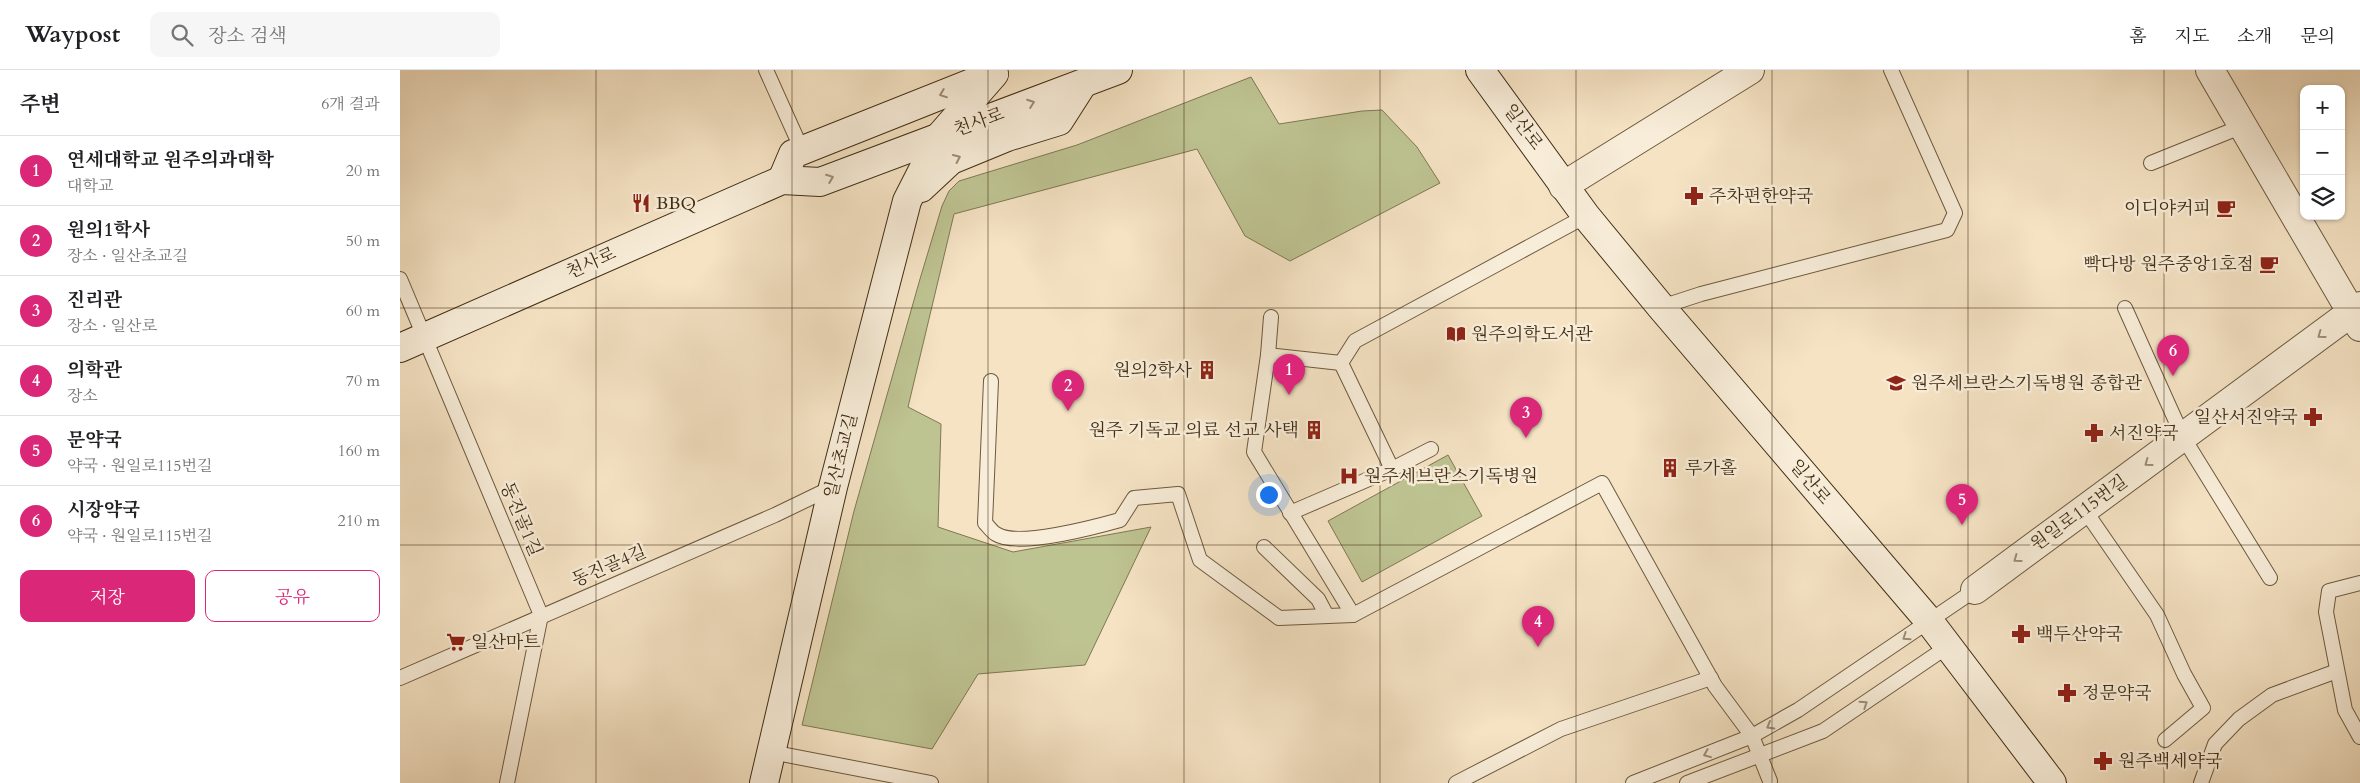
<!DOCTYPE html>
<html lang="ko">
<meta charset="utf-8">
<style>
:root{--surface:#fff;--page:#f6f6f6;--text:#202124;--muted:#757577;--line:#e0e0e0;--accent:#db2777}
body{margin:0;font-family:Cardo,"Noto Serif KR",serif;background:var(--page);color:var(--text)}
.controls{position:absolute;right:15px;top:15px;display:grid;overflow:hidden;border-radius:10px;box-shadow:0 1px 4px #0004}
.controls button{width:45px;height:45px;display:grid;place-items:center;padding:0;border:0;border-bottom:1px solid var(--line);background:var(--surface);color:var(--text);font:25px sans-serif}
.you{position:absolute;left:868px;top:424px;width:18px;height:18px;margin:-12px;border:4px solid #fff;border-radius:50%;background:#1a73e8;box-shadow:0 0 0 8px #1a73e833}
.badge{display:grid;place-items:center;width:32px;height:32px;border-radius:50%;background:var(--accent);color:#fff;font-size:16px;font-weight:700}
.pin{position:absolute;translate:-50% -41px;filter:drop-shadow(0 1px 2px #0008)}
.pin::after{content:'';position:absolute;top:26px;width:18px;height:15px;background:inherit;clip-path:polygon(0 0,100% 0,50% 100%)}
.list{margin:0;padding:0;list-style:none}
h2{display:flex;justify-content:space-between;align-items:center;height:65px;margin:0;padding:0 20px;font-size:21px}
h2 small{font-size:16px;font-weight:400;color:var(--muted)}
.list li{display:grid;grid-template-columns:32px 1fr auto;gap:15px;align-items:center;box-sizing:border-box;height:70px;padding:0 20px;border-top:1px solid var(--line)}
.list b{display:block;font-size:19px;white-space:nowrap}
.list p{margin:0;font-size:16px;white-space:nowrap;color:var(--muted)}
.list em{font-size:16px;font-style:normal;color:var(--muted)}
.actions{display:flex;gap:10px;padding:15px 20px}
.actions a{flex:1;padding:11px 0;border:1px solid var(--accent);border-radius:10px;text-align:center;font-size:18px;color:var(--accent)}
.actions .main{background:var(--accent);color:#fff}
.icon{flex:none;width:28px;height:28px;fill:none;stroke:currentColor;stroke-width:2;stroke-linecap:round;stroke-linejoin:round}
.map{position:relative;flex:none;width:1960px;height:713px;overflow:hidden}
header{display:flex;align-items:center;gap:30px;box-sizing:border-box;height:70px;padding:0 25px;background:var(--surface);border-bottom:1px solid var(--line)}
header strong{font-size:24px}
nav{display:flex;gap:28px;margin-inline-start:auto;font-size:18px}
.search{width:350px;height:45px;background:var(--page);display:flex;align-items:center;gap:12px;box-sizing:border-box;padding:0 18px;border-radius:10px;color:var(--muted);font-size:19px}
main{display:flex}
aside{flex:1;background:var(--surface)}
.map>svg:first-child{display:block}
.green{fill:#bec392;stroke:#7f7852}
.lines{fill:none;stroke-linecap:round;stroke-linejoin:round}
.lane-casing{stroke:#6d5a3f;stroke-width:16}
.street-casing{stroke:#6d5a3f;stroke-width:30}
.secondary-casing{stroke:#402d13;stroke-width:30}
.lane{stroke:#f8edd9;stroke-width:14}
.street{stroke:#f8edd9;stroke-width:28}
.secondary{stroke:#f8edd9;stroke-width:28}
.oneway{stroke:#9c8d76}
.grid{fill:none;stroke:#402d13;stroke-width:1;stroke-opacity:0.55}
.labels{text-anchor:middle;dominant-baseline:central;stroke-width:5;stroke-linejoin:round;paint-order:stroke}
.street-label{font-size:18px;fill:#402d13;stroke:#f8edd9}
.poi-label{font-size:18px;fill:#402d13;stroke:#f8edd9;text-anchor:start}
</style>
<header>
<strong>Waypost</strong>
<div class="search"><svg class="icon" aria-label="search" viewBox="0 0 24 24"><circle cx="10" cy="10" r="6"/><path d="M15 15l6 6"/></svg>장소 검색</div>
<nav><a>홈</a><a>지도</a><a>소개</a><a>문의</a></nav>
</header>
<main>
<aside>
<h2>주변<small>6개 결과</small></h2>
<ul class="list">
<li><span class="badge">1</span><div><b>연세대학교 원주의과대학</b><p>대학교</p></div><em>20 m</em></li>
<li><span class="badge">2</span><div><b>원의1학사</b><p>장소 · 일산초교길</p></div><em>50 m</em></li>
<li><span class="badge">3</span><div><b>진리관</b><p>장소 · 일산로</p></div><em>60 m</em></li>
<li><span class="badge">4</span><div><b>의학관</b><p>장소</p></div><em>70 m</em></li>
<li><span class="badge">5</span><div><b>문약국</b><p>약국 · 원일로115번길</p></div><em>160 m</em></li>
<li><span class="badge">6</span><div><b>시장약국</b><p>약국 · 원일로115번길</p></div><em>210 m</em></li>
</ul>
<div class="actions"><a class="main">저장</a><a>공유</a></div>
</aside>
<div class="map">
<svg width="1960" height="713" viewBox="0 0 1960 713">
<rect width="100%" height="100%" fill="#f5e3c4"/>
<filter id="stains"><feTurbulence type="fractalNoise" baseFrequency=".004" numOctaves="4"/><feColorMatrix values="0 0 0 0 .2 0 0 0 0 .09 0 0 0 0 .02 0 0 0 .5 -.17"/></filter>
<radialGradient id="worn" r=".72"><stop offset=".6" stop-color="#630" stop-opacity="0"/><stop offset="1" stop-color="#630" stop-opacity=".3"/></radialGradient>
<g class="green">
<polygon points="851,7 879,54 962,41 982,40 1017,77 1040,113 890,191 845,166 797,79 554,144 508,337 541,354 538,457 613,482 751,457 685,595 578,604 532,679 402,655 454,441 520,209 542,136 549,121 559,111 677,75"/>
<polygon points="1048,385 1082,446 962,512 928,451"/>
</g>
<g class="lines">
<g class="lane-casing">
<g id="lane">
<polyline points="366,0 402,80"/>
<polyline points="1751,93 1843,56"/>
<polyline points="0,209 141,545 107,713"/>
<polyline points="1261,237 1301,224 1547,160 1555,143 1491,0"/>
<polyline points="1725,238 1783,367 1870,508"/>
<polyline points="871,247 868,285 854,382 953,545"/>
<polyline points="868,285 941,293"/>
<polyline points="941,293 955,271 1186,146"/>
<polyline points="941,293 992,399"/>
<path d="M591 311 585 453C588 456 592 462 596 464 617 478 695 457 720 450L734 428 778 424 800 490 879 548 953 545 1202 413 1315 616 1352 666 1370 711"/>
<polyline points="1684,439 1757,545 1784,604 1803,638 1765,670"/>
<polyline points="890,443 992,399 1031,379"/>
<polyline points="864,477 918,529 927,546"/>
<polyline points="1960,513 1929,521 1926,542 1945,640 1960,667"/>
<polyline points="0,608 375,445 433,417"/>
<polyline points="371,682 531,713"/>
<polyline points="1056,713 1161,659 1311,608"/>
<polyline points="1233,713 1352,666 1398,640 1575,520"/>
<polyline points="1287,713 1423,661 1547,577"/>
<polyline points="1801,713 1815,674 1839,649 1872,625 1937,601"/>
</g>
</g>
<g class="street-casing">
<g id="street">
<polyline points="1810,0 1960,257"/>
<polyline points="1163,116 1350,0"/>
<polyline points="1575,520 1960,236"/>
</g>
</g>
<g class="secondary-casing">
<g id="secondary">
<polyline points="1080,0 1186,146 1261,237 1529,551 1652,713"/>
<polyline points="382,110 393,84 589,6"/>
<polyline points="521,118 551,90 607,67 659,51 682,15"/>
<polyline points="0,278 382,110 420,112 718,0"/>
<polyline points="364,713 433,417 507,131 540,66 594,4 592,0"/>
</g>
</g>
<use href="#lane" class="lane"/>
<use href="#street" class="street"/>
<use href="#secondary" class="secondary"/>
</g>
<defs><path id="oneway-chevron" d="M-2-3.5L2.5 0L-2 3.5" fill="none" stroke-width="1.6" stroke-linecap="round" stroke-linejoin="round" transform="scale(1.25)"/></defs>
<g class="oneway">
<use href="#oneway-chevron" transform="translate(543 24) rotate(159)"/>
<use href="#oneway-chevron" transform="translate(631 33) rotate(-20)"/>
<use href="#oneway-chevron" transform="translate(557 88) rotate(-25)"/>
<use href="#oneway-chevron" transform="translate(430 108) rotate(-21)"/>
<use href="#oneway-chevron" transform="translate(1921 265) rotate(144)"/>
<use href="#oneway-chevron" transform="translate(1748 393) rotate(144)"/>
<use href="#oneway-chevron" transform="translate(1617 489) rotate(144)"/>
<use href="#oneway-chevron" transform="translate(1506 567) rotate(146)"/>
<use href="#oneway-chevron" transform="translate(1464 634) rotate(-34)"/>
<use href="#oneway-chevron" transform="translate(1370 656) rotate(150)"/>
<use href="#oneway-chevron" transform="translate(1307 684) rotate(158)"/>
</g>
<path class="grid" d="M196 0V713M392 0V713M588 0V713M784 0V713M980 0V713M1176 0V713M1372 0V713M1568 0V713M1764 0V713M0 238H1960M0 475H1960"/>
<defs>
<g id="pharmacy-bare" transform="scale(1.5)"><path d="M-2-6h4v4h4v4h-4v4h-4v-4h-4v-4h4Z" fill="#8f2418" stroke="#f8edd9" stroke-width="2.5" paint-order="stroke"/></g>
<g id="restaurant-bare" transform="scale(1.5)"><path d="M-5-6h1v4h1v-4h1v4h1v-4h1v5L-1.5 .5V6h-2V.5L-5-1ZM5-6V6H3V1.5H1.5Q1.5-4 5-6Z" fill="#8f2418" stroke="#f8edd9" stroke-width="2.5" paint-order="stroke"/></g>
<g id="cafe-bare" transform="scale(1.5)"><path d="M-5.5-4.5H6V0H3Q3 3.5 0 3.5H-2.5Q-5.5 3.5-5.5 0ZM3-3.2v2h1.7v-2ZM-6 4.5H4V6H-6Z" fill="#8f2418" stroke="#f8edd9" stroke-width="2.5" paint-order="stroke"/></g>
<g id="library-bare" transform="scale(1.5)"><path d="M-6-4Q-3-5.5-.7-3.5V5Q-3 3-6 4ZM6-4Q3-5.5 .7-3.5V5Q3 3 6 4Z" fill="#8f2418" stroke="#f8edd9" stroke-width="2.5" paint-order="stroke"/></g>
<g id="building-bare" transform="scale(1.5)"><path d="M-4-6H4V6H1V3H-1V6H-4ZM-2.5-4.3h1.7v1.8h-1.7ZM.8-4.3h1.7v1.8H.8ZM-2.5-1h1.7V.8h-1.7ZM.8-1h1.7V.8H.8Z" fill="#8f2418" stroke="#f8edd9" stroke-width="2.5" paint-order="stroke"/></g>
<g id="school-bare" transform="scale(1.5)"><path d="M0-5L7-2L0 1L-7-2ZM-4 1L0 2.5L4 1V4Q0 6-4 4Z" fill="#8f2418" stroke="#f8edd9" stroke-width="2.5" paint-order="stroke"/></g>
<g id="hospital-bare" transform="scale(1.5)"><path d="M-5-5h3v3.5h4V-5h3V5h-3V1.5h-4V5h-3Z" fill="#8f2418" stroke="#f8edd9" stroke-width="2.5" paint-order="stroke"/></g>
<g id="supermarket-bare" transform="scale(1.5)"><path d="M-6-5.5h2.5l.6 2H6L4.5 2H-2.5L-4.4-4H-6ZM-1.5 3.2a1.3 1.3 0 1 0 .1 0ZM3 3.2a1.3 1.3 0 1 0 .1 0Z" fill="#8f2418" stroke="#f8edd9" stroke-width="2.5" paint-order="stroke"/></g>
</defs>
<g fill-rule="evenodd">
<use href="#pharmacy-bare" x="1294" y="126"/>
<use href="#restaurant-bare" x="241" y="133"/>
<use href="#cafe-bare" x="1826" y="138"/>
<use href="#cafe-bare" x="1869" y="194"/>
<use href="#library-bare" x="1056" y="264"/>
<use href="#building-bare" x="807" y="300"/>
<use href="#school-bare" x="1496" y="313"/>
<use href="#pharmacy-bare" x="1913" y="347"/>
<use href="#building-bare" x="914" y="360"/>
<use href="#pharmacy-bare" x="1694" y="363"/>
<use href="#building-bare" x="1270" y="398"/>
<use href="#hospital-bare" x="949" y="406"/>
<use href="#pharmacy-bare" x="1621" y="564"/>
<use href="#supermarket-bare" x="56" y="572"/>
<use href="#pharmacy-bare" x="1667" y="623"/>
<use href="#pharmacy-bare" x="1703" y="691"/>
</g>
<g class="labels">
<g class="street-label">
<text transform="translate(579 52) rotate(-20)">천사로</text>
<text transform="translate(1123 57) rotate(53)">일산로</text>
<text transform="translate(191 193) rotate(-24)">천사로</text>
<text transform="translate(441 386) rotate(-76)">일산초교길</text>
<text transform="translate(1410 412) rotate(50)">일산로</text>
<text transform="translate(1679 443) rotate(-36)">원일로115번길</text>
<text transform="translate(121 449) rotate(67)">동진골1길</text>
<text transform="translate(209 496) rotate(-23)">동진골4길</text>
</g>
<g class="poi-label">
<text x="1309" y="126">주차편한약국</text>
<text x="256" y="133">BBQ</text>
<text x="1811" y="138" text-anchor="end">이디야커피</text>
<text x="1854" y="194" text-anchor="end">빡다방 원주중앙1호점</text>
<text x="1071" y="264">원주의학도서관</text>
<text x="792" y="300" text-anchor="end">원의2학사</text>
<text x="1511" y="313">원주세브란스기독병원 종합관</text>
<text x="1898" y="347" text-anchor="end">일산서진약국</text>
<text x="899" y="360" text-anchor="end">원주 기독교 의료 선교 사택</text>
<text x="1709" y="363">서진약국</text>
<text x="1285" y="398">루가홀</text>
<text x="964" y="406">원주세브란스기독병원</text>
<text x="1636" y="564">백두산약국</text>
<text x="71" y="572">일산마트</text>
<text x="1682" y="623">정문약국</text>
<text x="1718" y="691">원주백세약국</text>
</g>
</g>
<rect width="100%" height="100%" filter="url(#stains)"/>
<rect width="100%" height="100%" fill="url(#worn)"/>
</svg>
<div class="controls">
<button>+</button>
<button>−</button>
<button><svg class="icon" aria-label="layers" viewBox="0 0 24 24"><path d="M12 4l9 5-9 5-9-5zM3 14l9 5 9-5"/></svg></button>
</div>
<div class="you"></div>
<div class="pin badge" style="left:889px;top:325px">1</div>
<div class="pin badge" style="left:668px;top:341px">2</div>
<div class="pin badge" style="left:1126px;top:368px">3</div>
<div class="pin badge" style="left:1138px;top:577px">4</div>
<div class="pin badge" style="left:1562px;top:455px">5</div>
<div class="pin badge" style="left:1773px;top:306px">6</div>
</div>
</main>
